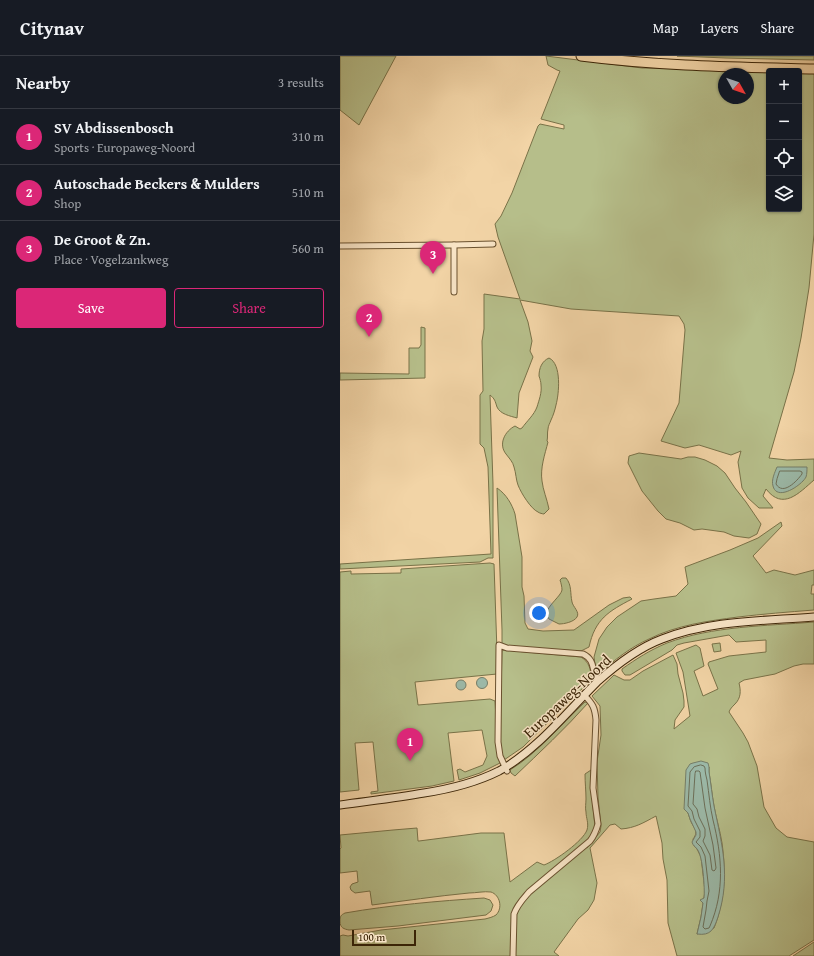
<!DOCTYPE html>
<meta charset="utf-8">
<style>
:root{--surface:#171b24;--page:#20242c;--text:#f1f3f6;--muted:#9ea1a6;--line:#363941;--accent:#db2777}
body{margin:0;font-family:"Gentium Book Plus",serif;background:var(--page);color:var(--text)}
.controls{position:absolute;right:12px;top:12px;display:grid;overflow:hidden;border-radius:4px;box-shadow:0 1px 3px #0004}
.controls button{width:36px;height:36px;display:grid;place-items:center;padding:0;border:0;border-bottom:1px solid var(--line);background:var(--surface);color:var(--text);font:20px sans-serif}
.compass{position:absolute;left:378px;top:12px;width:36px;height:36px;border-radius:50%;background:var(--surface);box-shadow:0 1px 3px #0004;rotate:130deg}
.scale{position:absolute;left:12px;bottom:10px;width:64px;box-sizing:border-box;padding-left:4px;border:2px solid #3c2507;border-top:0;font-size:11px;line-height:14px;white-space:nowrap;color:#3c2507;-webkit-text-stroke:3px #f7e3c5;paint-order:stroke}
.you{position:absolute;left:199px;top:557px;width:14px;height:14px;margin:-10px;border:3px solid #fff;border-radius:50%;background:#1a73e8;box-shadow:0 0 0 6px #1a73e833}
.badge{display:grid;place-items:center;width:26px;height:26px;border-radius:50%;background:var(--accent);color:#fff;font-size:13px;font-weight:700}
.pin{position:absolute;translate:-50% -33px;filter:drop-shadow(0 1px 2px #0008)}
.pin::after{content:'';position:absolute;top:21px;width:14px;height:12px;background:inherit;clip-path:polygon(0 0,100% 0,50% 100%)}
.list{margin:0;padding:0;list-style:none}
h2{display:flex;justify-content:space-between;align-items:center;height:52px;margin:0;padding:0 16px;font-size:17px}
h2 small{font-size:13px;font-weight:400;color:var(--muted)}
.list li{display:grid;grid-template-columns:26px 1fr auto;gap:12px;align-items:center;box-sizing:border-box;height:56px;padding:0 16px;border-top:1px solid var(--line)}
.list b{display:block;font-size:15px;white-space:nowrap}
.list p{margin:0;font-size:13px;white-space:nowrap;color:var(--muted)}
.list em{font-size:13px;font-style:normal;color:var(--muted)}
.actions{display:flex;gap:8px;padding:12px 16px}
.actions a{flex:1;padding:9px 0;border:1px solid var(--accent);border-radius:4px;text-align:center;font-size:14px;color:var(--accent)}
.actions .main{background:var(--accent);color:#fff}
.icon{flex:none;width:22px;height:22px;fill:none;stroke:currentColor;stroke-width:2;stroke-linecap:round;stroke-linejoin:round}
.map{position:relative;flex:none;width:474px;height:900px;overflow:hidden}
header{display:flex;align-items:center;gap:24px;box-sizing:border-box;height:56px;padding:0 20px;background:var(--surface);border-bottom:1px solid var(--line)}
header strong{font-size:19px}
nav{display:flex;gap:22px;margin-inline-start:auto;font-size:14px}
main{display:flex}
aside{flex:1;background:var(--surface)}
.map>svg:first-child{display:block}
.green{fill:#b6be8a;stroke:#797248;fill-rule:evenodd}
.water{fill:#9bb8a7;stroke:#757d67}
.lines{fill:none;stroke-linecap:round;stroke-linejoin:round}
.shore{stroke:#6c6e57;stroke-width:1}
.street-casing{stroke:#6a512f;stroke-width:7}
.secondary-casing{stroke:#3c2507;stroke-width:9}
.highway-casing{stroke:#3c2507;stroke-width:11}
.street{stroke:#f7e3c5;stroke-width:5}
.secondary{stroke:#f7e3c5;stroke-width:7}
.highway{stroke:#f2d4a6;stroke-width:9}
.labels{text-anchor:middle;dominant-baseline:central;stroke-width:3;stroke-linejoin:round;paint-order:stroke}
.street-label{font-size:15px;fill:#3c2507;stroke:#f7e3c5}
</style>
<header>
<strong>Citynav</strong>
<nav><a>Map</a><a>Layers</a><a>Share</a></nav>
</header>
<main>
<aside>
<h2>Nearby<small>3 results</small></h2>
<ul class="list">
<li><span class="badge">1</span><div><b>SV Abdissenbosch</b><p>Sports · Europaweg-Noord</p></div><em>310 m</em></li>
<li><span class="badge">2</span><div><b>Autoschade Beckers &amp; Mulders</b><p>Shop</p></div><em>510 m</em></li>
<li><span class="badge">3</span><div><b>De Groot &amp; Zn.</b><p>Place · Vogelzankweg</p></div><em>560 m</em></li>
</ul>
<div class="actions"><a class="main">Save</a><a>Share</a></div>
</aside>
<div class="map">
<svg width="474" height="900" viewBox="0 0 474 900">
<rect width="100%" height="100%" fill="#f2d4a6"/>
<filter id="stains"><feTurbulence type="fractalNoise" baseFrequency=".005" numOctaves="4"/><feColorMatrix values="0 0 0 0 .2 0 0 0 0 .09 0 0 0 0 .02 0 0 0 .5 -.17"/></filter>
<radialGradient id="worn" r=".72"><stop offset=".6" stop-color="#630" stop-opacity="0"/><stop offset="1" stop-color="#630" stop-opacity=".3"/></radialGradient>
<g class="green">
<polygon points="0,0 56,0 19,69 0,54"/>
<path d="M206 0 302 12 474 15V178L469 232 461 282 454 316 429 402 447 404 474 403V424C459 437 443 455 426 433L423 440 433 452H419L408 442 402 432 398 406 401 395 391 399 359 389 345 392 321 385 339 347 345 274 344 268 339 260 231 253 180 244 188 266 192 285 190 295 193 301 179 337 177 362C170 360 160 358 157 351 155 345 155 343 150 339L153 428V502H148L140 506 0 513V508L151 498 148 411 144 392 140 388V339L143 335 142 285 144 273V238L180 243 158 181 155 168 161 160 172 137 198 70 200 68 224 73V69L201 63 220 15 217 14 208 9ZM429 15H459V153H429ZM384 18H408V42H384Z"/>
<polygon points="337,0 474,0 474,4 386,2"/>
<polygon points="81,271 85,272 85,322 0,324 0,317 69,318 69,292 79,292 81,289"/>
<path d="M209 302C222 308 219 338 216 349 215 354 213 360 211 364 210 367 208 370 208 373 207 377 208 381 207 385L208 386C205 398 200 412 202 425 203 434 207 443 209 453L204 458C203 458 199 457 198 456 191 453 181 437 178 429 176 424 176 417 174 411 173 406 169 402 166 398 158 388 165 375 175 370L180 373 182 372C187 365 194 359 197 351 199 344 202 337 201 329 201 326 200 323 199 320 199 312 202 305 209 302Z"/>
<polygon points="299,397 341,403 348,401 355,401 365,404 377,410 385,417 395,432 406,446 421,468 417,478 409,482 394,480 384,476 362,473 354,474 340,467 326,463 318,455 302,435 288,407 289,400"/>
<path d="M157 432C166 438 172 448 175 458L182 501V531L184 540 185 567 188 573 203 575 234 574 269 549 283 542 290 541 292 543C269 555 255 563 249 591L241 595 167 591 163 589 162 587V574Z"/>
<path d="M441 466 442 470 413 500 426 517 434 514 455 519 474 514V529H472L471 538H474V554C448 556 423 558 398 561 368 565 337 569 309 583 291 591 274 604 259 618L256 616 254 601 259 583 267 571 277 561 301 545 314 543 336 540 348 528 345 511 390 494 418 482Z"/>
<polygon points="150,507 154,508 157,596 157,618 75,626 78,649 150,643 155,645 158,699 162,706 140,717 119,724 117,714 120,713 125,716 143,709 147,700 142,674 108,677 114,725 92,730 31,738 31,736 38,735 33,686 15,687 19,734 0,736 0,516 11,515 11,518 61,517 61,513"/>
<path d="M222 522H226C232 529 230 537 232 546 233 551 240 556 237 561 234 566 224 568 219 568L209 563 206 558C208 549 221 540 222 534 222 531 221 527 220 524Z"/>
<path d="M474 566V608H463L454 610 435 618 404 624 399 627C401 635 401 642 395 648 392 651 390 653 389 656L403 677 408 686 417 710 424 751 436 772 447 781 474 786V884L449 900H337L328 867 327 824 323 803 322 787 316 760C303 767 295 772 281 773L275 768 270 769 250 792 257 827 254 844 248 854 238 863 214 896 219 900H0V880L3 879 8 880 41 874 145 863C149 862 153 861 156 859 163 852 160 839 151 836 144 835 136 837 129 837 97 840 64 845 32 849L30 835 15 837 11 834 10 831 12 828 18 826 17 815 0 817V793L1 792 0 779 53 774 77 772 78 785H79L141 777H164L170 826 197 806 204 809C215 805 243 785 247 774 249 767 246 762 246 756 245 752 246 747 246 743 246 735 245 727 245 718L251 714V731L255 771 252 779 245 787 247 792 260 776 261 770 258 741 257 706 261 679 260 650 252 640 274 619 284 624H290L303 615 333 599 337 608 338 618 343 637 344 645V651L335 664 334 673 350 660 343 616 336 597 356 589 360 592 364 610 354 615 363 640 378 633 368 608 369 606 389 600 426 596V584L396 586 389 579 344 587 337 589 332 594 290 619H285L282 615V613C296 603 310 594 327 587 372 570 426 570 474 566ZM369 711V716C371 728 372 739 374 750 376 762 380 774 382 787 386 816 385 844 374 872L357 878 361 861 365 835 361 801 357 793 354 790 353 783C360 774 352 771 350 763 349 761 349 759 348 757Z"/>
<polygon points="380,587 381,595 374,596 372,588"/>
<path d="M164 594 241 601C249 606 251 613 251 622V624L183 691 164 704 161 700 159 643 161 637 162 595Z"/>
<path d="M245 646 248 647C225 673 200 696 175 720L171 717 170 714C199 696 220 669 245 646Z"/>
<path d="M144 842 150 844 153 849 151 855 146 859 58 870 9 874C4 873 0 872 0 865 0 860 1 859 5 857 51 849 98 845 144 842Z"/>
<polygon points="474,886 474,900 453,900"/>
</g>
<g class="water">
<path d="M437 411H467C467 414 467 418 466 421 462 429 437 446 433 430 431 424 435 416 437 411Z"/>
<circle cx="142" cy="627" r="5.5"/>
<circle cx="121" cy="629" r="5"/>
<path d="M361 705 368 707 369 711V716C371 728 372 739 374 750 382 789 391 821 378 861 374 873 371 880 357 878L361 861 363 847 360 844 364 842C365 834 363 799 357 793 355 790 353 790 352 786L356 779V776L350 763 348 757 344 753 346 714 350 708 353 707Z"/>
</g>
<g class="lines">
<g class="shore">
<path d="M440 415H460L462 416V418C457 425 443 440 436 428L437 423Z"/>
<path d="M361 709 364 710 365 712C365 716 366 720 367 724 369 738 370 751 373 764 382 800 385 835 370 870L369 872 365 873 363 871 366 854 367 845 369 835 365 800 361 791 356 786 360 781V775L354 763 352 755 348 750 350 716 354 711Z"/>
<polygon points="356,715 359,715 360,716 365,752 373,789 376,812 375,814 374,815 372,814 370,799 363,785 365,780 365,773 359,761 357,753 353,748 355,718"/>
</g>
<g class="street-casing">
<g id="street">
<polyline points="0,190 114,189 153,188"/>
<polyline points="114,236 114,189"/>
<path d="M167 715 160 700 158 686 159 589 167 592 243 598C257 605 250 615 259 625"/>
<path d="M173 900 174 858C177 849 183 843 189 836L250 785C254 780 256 775 258 768L253 732 256 664C255 652 253 648 244 639"/>
</g>
</g>
<g class="secondary-casing">
<path id="secondary" d="M0 749C28 745 56 742 84 737 110 733 135 727 159 715 196 695 227 656 257 626 276 609 298 592 322 583 370 564 424 565 474 561"/>
</g>
<g class="highway-casing">
<path id="highway" d="M241 0C318 10 396 11 474 13"/>
</g>
<use href="#street" class="street"/>
<use href="#secondary" class="secondary"/>
<use href="#highway" class="highway"/>
</g>
<g class="labels">
<g class="street-label">
<text transform="translate(227 640) rotate(-43)">Europaweg-Noord</text>
</g>
</g>
<rect width="100%" height="100%" filter="url(#stains)"/>
<rect width="100%" height="100%" fill="url(#worn)"/>
</svg>
<div class="controls">
<button>+</button>
<button>−</button>
<button><svg class="icon" aria-label="locate" viewBox="0 0 24 24"><circle cx="12" cy="12" r="6"/><path d="M12 2v4M12 18v4M2 12h4M18 12h4"/></svg></button>
<button><svg class="icon" aria-label="layers" viewBox="0 0 24 24"><path d="M12 4l9 5-9 5-9-5zM3 14l9 5 9-5"/></svg></button>
</div>
<svg class="compass" viewBox="-18 -18 36 36"><path d="M0-13l5 13h-10z" fill="#e53935"/><path d="M0 13l5-13h-10z" fill="#9ea1a6"/></svg>
<div class="scale">100 m</div>
<div class="you"></div>
<div class="pin badge" style="left:70px;top:705px">1</div>
<div class="pin badge" style="left:29px;top:281px">2</div>
<div class="pin badge" style="left:93px;top:218px">3</div>
</div>
</main>
